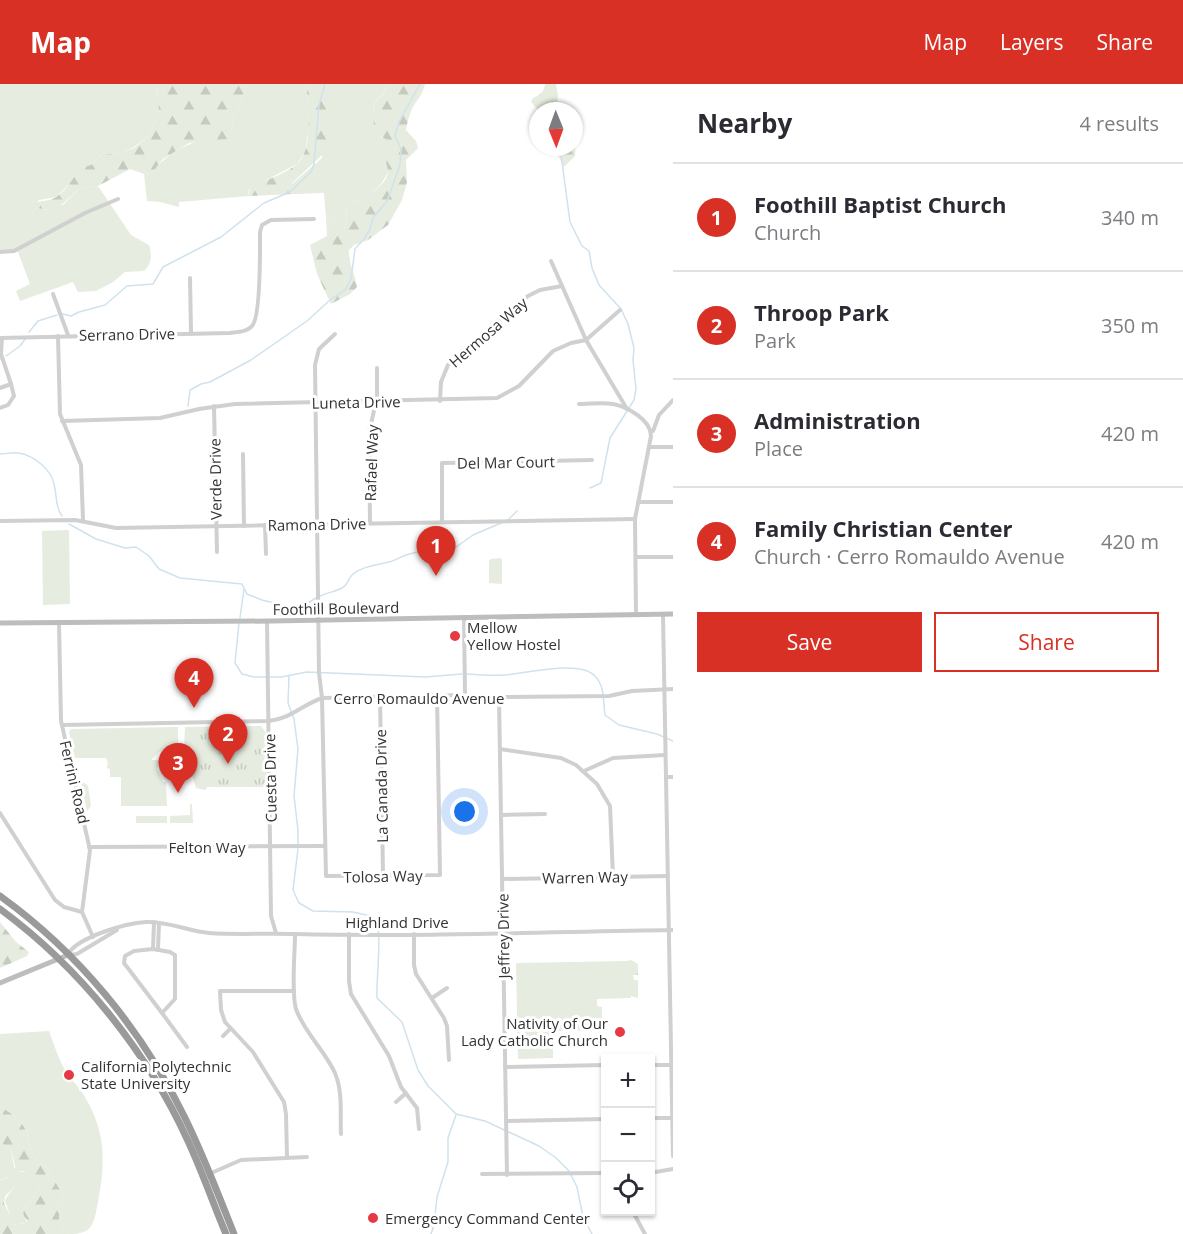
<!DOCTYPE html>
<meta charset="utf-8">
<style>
:root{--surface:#fff;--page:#f7f7f7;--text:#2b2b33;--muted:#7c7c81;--line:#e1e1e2;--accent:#d93025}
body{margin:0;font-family:"Open Sans",sans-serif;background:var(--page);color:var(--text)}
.controls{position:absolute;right:18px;bottom:18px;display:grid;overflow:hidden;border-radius:0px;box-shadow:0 2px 4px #0004}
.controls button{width:54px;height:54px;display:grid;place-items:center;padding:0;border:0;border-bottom:2px solid var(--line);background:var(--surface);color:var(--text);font:30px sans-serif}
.compass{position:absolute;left:529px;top:18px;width:54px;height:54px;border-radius:50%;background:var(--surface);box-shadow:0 2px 4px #0004;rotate:179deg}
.you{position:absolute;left:465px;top:728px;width:21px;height:21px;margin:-15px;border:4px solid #fff;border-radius:50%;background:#1a73e8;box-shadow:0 0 0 9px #1a73e833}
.badge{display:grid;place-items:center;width:39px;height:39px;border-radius:50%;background:var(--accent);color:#fff;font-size:20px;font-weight:700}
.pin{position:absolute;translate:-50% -50px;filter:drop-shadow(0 2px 3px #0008)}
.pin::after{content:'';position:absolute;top:32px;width:21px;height:18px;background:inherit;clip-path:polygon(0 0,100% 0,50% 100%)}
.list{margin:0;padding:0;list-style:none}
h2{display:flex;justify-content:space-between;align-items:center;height:78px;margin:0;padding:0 24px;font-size:26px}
h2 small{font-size:20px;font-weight:400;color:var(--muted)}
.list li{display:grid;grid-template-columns:39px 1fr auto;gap:18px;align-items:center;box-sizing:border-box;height:108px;padding:0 24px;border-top:2px solid var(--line)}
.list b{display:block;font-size:22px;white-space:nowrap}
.list p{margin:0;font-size:20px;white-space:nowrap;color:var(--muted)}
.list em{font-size:20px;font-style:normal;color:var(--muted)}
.actions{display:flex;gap:12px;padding:18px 24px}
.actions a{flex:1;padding:14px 0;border:2px solid var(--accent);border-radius:0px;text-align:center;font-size:21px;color:var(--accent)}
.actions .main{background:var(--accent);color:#fff}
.icon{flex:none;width:33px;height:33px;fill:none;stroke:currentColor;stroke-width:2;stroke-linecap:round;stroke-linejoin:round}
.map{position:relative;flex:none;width:673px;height:1150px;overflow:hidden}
header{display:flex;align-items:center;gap:36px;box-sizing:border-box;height:84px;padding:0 30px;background:var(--accent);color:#fff}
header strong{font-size:28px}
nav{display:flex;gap:33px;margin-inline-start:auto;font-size:21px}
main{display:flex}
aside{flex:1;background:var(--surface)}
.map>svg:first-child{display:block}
.grass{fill:#e6ecdf}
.forest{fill:url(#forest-firs)}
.park{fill:url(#park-tufts)}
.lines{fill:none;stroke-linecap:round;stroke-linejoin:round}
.stream{stroke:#cfe2ee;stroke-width:1.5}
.street{stroke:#d0d0d0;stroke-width:4}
.secondary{stroke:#bdbdbd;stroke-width:5}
.highway{stroke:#9a9a9a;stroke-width:7}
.poi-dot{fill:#e63946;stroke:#fff;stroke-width:2}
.labels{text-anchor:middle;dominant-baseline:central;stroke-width:6;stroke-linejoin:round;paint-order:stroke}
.street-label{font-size:15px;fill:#333;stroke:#fff}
.poi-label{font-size:15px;fill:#333;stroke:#fff;text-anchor:start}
</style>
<header>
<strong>Map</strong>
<nav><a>Map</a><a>Layers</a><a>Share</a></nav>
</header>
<main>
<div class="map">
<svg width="673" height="1150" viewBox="0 0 673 1150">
<defs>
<pattern id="forest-firs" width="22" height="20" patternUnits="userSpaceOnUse" patternTransform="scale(1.5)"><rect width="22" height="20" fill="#e6ecdf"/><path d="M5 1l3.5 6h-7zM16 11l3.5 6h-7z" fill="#c6cbc0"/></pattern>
<pattern id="park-tufts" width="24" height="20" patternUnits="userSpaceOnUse" patternTransform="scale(1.5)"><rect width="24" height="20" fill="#e6ecdf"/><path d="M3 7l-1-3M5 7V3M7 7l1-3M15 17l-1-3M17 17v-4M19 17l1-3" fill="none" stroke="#c6cbc0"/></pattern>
</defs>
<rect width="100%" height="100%" fill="#fff"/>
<g class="grass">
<path d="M0 0H157L159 30 148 53 134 63 124 68 101 71 91 81 80 83 75 94 56 113 39 116 26 132 37 124 49 126 63 121 79 105 98 102 131 151 149 161C152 170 152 180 144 187L125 188 113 198 96 207 78 208 73 198 20 217 16 207 30 200 18 168 0 169Z"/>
<path d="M246 0H311L307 5 309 44 305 68 297 80 249 105 248 112 179 118V123L160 118 147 117 144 90 152 89C173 61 198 57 231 48L233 34 244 10Z"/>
<path d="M332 0H388C385 11 377 13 374 21 372 28 376 34 374 42L381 53 393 58 395 63C387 99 381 106 347 122 345 131 348 137 344 145H340L333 136 326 134 324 109 294 110 292 100 322 74 326 47 324 25Z"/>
<polygon points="69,446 70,520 43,521 42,447"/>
<polygon points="500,474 502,476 502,500 489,499 489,477 491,475"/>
<polygon points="178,643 178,660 159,668 151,676 160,676 157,685 163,698 166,698 167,722 121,722 121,676 107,677 106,674 75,674 69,648 71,645"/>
<polygon points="83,698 88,702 91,722 87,727 81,699"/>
<polygon points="190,720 192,720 193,739 170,739 170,732 190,731"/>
<rect x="136" y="732" width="31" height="7"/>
<polygon points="627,877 627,887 633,891 634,896 638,896 638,914 631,912 631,914 597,915 597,922 602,923 602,946 553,947 553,974 518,975 516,879"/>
<path d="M49 947C54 960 58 974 65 986 69 994 77 1000 82 1008 107 1048 106 1078 97 1123 93 1143 91 1150 69 1150 55 1141 58 1127 64 1113L48 1085 36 1075 31 1067 27 1048 19 1035 0 1022V950Z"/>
<path d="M0 1058 11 1065 14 1083 21 1088H26L41 1102 23 1127 27 1139 11 1141C10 1138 11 1134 10 1131 6 1114 0 1121 14 1104L8 1093 0 1097Z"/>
</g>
<g class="forest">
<path d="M157 0H246L244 10 233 34 231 49 227 55 189 59 163 75 152 89 144 90 130 85 98 102 79 105 58 124 49 126 37 124 26 132 21 131V127C35 116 38 119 52 115 62 112 76 92 80 83L91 81 101 71 124 68 134 64 148 53 159 30Z"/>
<path d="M311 0H332C325 24 321 37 333 61L292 99 294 110 248 112 251 102C266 96 286 90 298 79 314 63 307 26 307 5Z"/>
<path d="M388 0H425C422 13 416 16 411 27 409 32 407 40 406 46L416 57 418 64 406 76 407 98 402 116 388 141 368 156 354 161 349 166C348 179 355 189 357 203L350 210 331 220 317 190 310 161 327 152 326 134 333 136 340 145H344C348 137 345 131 347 122 359 116 388 103 388 87 388 84 386 80 386 77 406 59 387 58 374 48 374 45 373 23 374 22 376 14 385 12 388 0Z"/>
<path d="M545 0H556L558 12 557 23 563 27C550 27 537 30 531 17L533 14C540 11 544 8 545 0Z"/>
<polygon points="574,32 577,39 575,72 564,83 557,70 558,63 574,63"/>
<polygon points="0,838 16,858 29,868 27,872 0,884"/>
<path d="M0 1022 19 1035 27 1048 31 1067 36 1075 48 1085 64 1113C58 1127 55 1141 69 1150H0V1097L11 1092 16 1094 14 1104 5 1112 4 1119 10 1131 12 1141 27 1139V1136L24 1132 23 1127 41 1102 26 1088 16 1086 11 1065 0 1058Z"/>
</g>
<g class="park">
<polygon points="261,642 266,649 267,703 207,703 206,706 196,704 184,664 185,643"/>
<polygon points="108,676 121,676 121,693 110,693 110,685 107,684"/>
<polygon points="631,876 638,880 638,891 630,891 627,887 627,877"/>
</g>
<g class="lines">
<g class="stream">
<polyline points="560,63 570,138 582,162 589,167 592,184 599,201 621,225 628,240 634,264 633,276 636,305 634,316 610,354 601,399 590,404"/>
<polyline points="63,230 71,232 79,228 105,221 127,202 153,200 163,183 221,153 264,119 290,108 311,88 314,80 319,21 325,0"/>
<polyline points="29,248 38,237 57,231"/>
<polyline points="6,272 20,262 26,254"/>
<polyline points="0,275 1,275"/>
<polyline points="188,322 190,306 201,300 210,298 251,276 307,237 330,216 345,206 351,195 355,165 364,155 370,145 373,134 387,117 400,81 401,65 395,52 399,38 420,0"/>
<path d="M0 370C6 370 13 368 19 369 34 372 51 385 54 400 57 411 55 423 62 432"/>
<polyline points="508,436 517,427"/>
<polyline points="69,440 96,455 125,464 136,463 149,472 159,485 180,494 242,500 247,510 262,516 295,524 303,522 316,514"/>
<path d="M320 512C328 508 335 508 342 504 348 501 348 494 353 490 363 482 377 481 389 478 395 477 400 473 406 471 421 466 436 465 452 466L473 451 501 439"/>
<polyline points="240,534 244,505"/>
<polyline points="239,539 235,579 242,590 254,593 281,593 307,588 425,593 462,590"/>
<path d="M467 590C479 591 491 592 504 591 525 590 579 575 595 592 605 602 603 618 605 631L619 641 657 650 673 657"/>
<polyline points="289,592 288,619 294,635 298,665 294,712 298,746 298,760"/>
<path d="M298 765 293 806 299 819 313 827 353 828 371 832C373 834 375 836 377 839 382 850 376 897 377 914L402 938 418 986 428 1002 456 1030 485 1037 539 1062 556 1074 569 1087 577 1103 583 1133 592 1150"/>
<polyline points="431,1150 434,1141 437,1113 448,1078 448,1054 456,1031"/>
</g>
<g class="street">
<polyline points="0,168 14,167 85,129 118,115"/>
<polyline points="551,177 586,256 627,325"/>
<polyline points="190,194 191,249"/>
<polyline points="53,210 68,251"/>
<polyline points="335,250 319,265 315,281 319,589 322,614 326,792 440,791 437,611"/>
<polyline points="58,252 60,330 81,381 83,436"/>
<path d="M0 254 230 249C238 248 247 248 252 242 261 233 260 164 260 148L262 141 271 136 314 135"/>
<polyline points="2,254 1,270 11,300"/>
<polyline points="0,304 11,300 14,312 8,321 0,324"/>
<polyline points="440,317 441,298 448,281 528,212 540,206 562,202"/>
<path d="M579 320C590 320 603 318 613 320 628 323 651 336 651 352L635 435 636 531"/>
<polyline points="214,322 217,468"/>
<polyline points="62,337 160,334 199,325 235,320 497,314 519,302 553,267 571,259 586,256 620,226"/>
<polyline points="653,347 659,331 673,316"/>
<polyline points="649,363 673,363"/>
<polyline points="243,370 244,442"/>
<polyline points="638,418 673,418"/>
<polyline points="0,437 75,436 116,444 635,435"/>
<polyline points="442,438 442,379 592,376"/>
<polyline points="370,439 369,348 377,314 377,284"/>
<polyline points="265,441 266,470"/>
<polyline points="636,473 673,473"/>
<polyline points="663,531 673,1072"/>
<polyline points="464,534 465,611"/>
<polyline points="267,537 271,832 276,849"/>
<polyline points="59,539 61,637 90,766 82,828 93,853"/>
<polyline points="380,612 383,791"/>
<polyline points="499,613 507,1091"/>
<path d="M62 641 269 637C292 634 302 621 322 614L465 611 499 613 609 612 632 607 673 605"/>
<polyline points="500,665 561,674 576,681 597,700 610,722 613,793"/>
<polyline points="584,687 613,674 665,671"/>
<polyline points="666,693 673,693"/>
<polyline points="0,729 55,816 64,823 82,828"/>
<polyline points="501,731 545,730"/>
<polyline points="89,763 325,762"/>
<polyline points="502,795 667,792"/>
<path d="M295 850C295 870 291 908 296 925 304 948 325 967 335 989 343 1008 340 1030 341 1050"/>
<polyline points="349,850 349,897 351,910 389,972 401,1003 417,1024 419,1045"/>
<polyline points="414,850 414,881 416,890 444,934 447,942 449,976"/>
<polygon points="153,865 170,868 175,871 175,915 162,929 124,879 125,872 134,867"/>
<polyline points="153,865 154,838"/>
<polyline points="158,866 159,839"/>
<path d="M68 870C78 853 126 839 146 838 168 837 187 847 209 849 237 851 267 849 295 850 421 853 547 848 673 846"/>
<polyline points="68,871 77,870 117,846"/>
<polyline points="432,914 447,904"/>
<polyline points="162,929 187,963"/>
<polyline points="223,952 230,945"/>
<polyline points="650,981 671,981"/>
<polyline points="505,983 606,981"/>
<polyline points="396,1018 406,1009"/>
<polyline points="650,1034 672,1034"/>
<polyline points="506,1037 606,1035"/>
<polyline points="287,1073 286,1030 284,1018 253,968 225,938 221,926 220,907 294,907"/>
<polyline points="650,1089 673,1085"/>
<polyline points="209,1090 241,1076 307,1073"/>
<polyline points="482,1090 606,1089"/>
<polyline points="633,1128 645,1150"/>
</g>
<g class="secondary">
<polyline points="0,539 271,537 673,530"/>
<polyline points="0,899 68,871"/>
</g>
<g class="highway">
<path d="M0 812C78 868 142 946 184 1032 203 1070 218 1110 234 1150"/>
<path d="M0 825C79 883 147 967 188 1057 202 1087 213 1119 226 1150"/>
</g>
</g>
<g class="poi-dot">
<circle cx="455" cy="552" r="6"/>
<circle cx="620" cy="948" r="6"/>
<circle cx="69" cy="991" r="6"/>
<circle cx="373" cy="1134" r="6"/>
</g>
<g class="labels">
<g class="street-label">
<text transform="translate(488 248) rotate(-41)">Hermosa Way</text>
<text transform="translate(127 250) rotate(-1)">Serrano Drive</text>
<text transform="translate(356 318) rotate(-1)">Luneta Drive</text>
<text transform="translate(506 378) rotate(-1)">Del Mar Court</text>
<text transform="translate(371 379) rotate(-88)">Rafael Way</text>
<text transform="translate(215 395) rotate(-91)">Verde Drive</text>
<text transform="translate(317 440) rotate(-1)">Ramona Drive</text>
<text transform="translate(336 524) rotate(-1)">Foothill Boulevard</text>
<text x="419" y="614">Cerro Romauldo Avenue</text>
<text transform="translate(270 694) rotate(-91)">Cuesta Drive</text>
<text transform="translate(75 698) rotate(77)">Ferrini Road</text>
<text transform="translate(381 702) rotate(-91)">La Canada Drive</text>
<text x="207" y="763">Felton Way</text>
<text transform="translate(383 792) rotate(-1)">Tolosa Way</text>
<text transform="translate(585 793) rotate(-1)">Warren Way</text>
<text x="397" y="838">Highland Drive</text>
<text transform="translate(503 852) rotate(-91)">Jeffrey Drive</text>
</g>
<g class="poi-label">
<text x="467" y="543">Mellow<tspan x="467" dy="17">Yellow Hostel</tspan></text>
<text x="608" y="939" text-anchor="end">Nativity of Our<tspan x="608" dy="17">Lady Catholic Church</tspan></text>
<text x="81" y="982">California Polytechnic<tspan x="81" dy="17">State University</tspan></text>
<text x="385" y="1134">Emergency Command Center</text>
</g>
</g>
</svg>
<div class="controls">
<button>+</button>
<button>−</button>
<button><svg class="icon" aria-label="locate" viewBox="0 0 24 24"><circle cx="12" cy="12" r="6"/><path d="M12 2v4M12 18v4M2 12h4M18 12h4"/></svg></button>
</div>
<svg class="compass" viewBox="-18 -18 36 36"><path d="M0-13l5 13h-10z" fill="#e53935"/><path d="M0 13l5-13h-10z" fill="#7c7c81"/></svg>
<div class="you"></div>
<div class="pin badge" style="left:436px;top:492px">1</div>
<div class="pin badge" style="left:228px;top:680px">2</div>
<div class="pin badge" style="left:178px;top:709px">3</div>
<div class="pin badge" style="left:194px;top:624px">4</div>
</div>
<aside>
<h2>Nearby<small>4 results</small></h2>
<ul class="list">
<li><span class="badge">1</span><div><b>Foothill Baptist Church</b><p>Church</p></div><em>340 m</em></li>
<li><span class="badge">2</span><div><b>Throop Park</b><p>Park</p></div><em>350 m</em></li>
<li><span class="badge">3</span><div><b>Administration</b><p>Place</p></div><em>420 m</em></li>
<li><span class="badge">4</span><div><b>Family Christian Center</b><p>Church · Cerro Romauldo Avenue</p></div><em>420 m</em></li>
</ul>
<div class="actions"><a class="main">Save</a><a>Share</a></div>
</aside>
</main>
